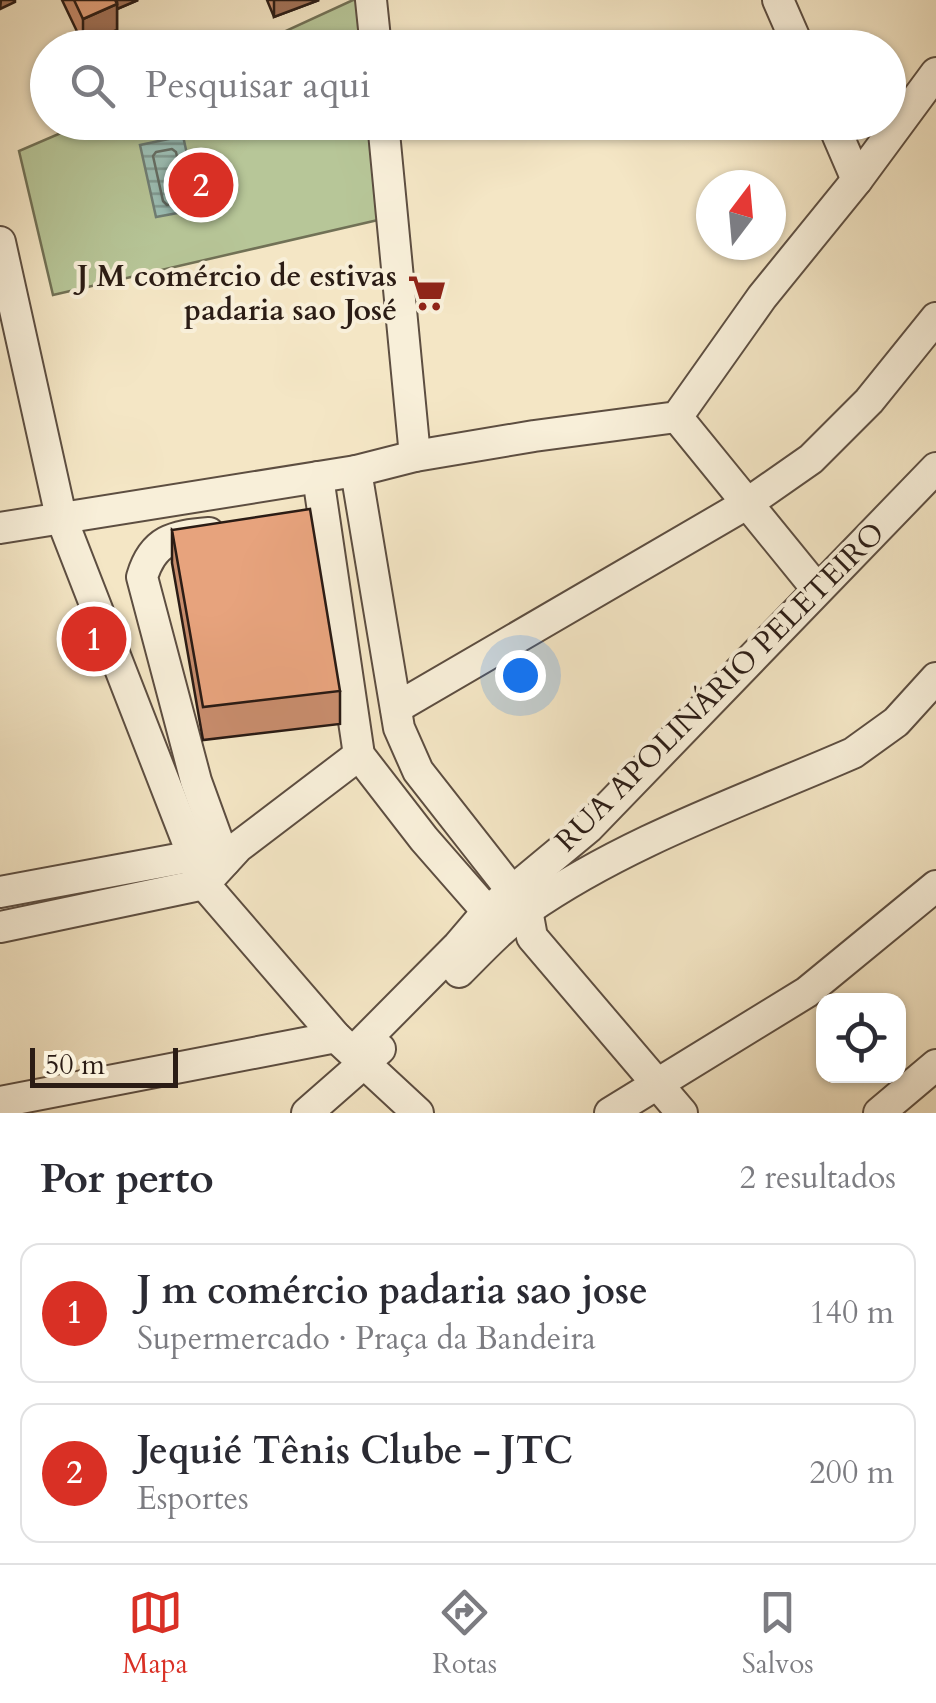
<!DOCTYPE html>
<html lang="pt">
<meta charset="utf-8">
<style>
:root{--surface:#fff;--page:#f2f2f3;--text:#2b2b33;--muted:#7c7c81;--line:#e1e1e2;--accent:#d93025}
body{margin:0;font-family:Cardo,serif;background:var(--page);color:var(--text)}
.controls{position:absolute;right:30px;bottom:30px;display:grid;overflow:hidden;border-radius:20px;box-shadow:0 2px 8px #0004}
.controls button{width:90px;height:90px;display:grid;place-items:center;padding:0;border:0;border-bottom:2px solid var(--line);background:var(--surface);color:var(--text);font:50px sans-serif}
.compass{position:absolute;left:696px;top:170px;width:90px;height:90px;border-radius:50%;background:var(--surface);box-shadow:0 2px 8px #0004;rotate:16deg}
.scale{position:absolute;left:30px;bottom:25px;width:148px;box-sizing:border-box;padding-left:10px;border:5px solid #2b1c15;border-top:0;font-size:28px;line-height:35px;white-space:nowrap;color:#2b1c15;-webkit-text-stroke:8px #f8efd9;paint-order:stroke}
.you{position:absolute;left:520px;top:675px;width:35px;height:35px;margin:-25px;border:8px solid #fff;border-radius:50%;background:#1a73e8;box-shadow:0 0 0 15px #1a73e833}
.badge{display:grid;place-items:center;width:65px;height:65px;border-radius:50%;background:var(--accent);color:#fff;font-size:32px;font-weight:700}
.pin{position:absolute;translate:-50% -50%;border:5px solid #fff;box-shadow:0 2px 10px #0006}
.list{margin:0;padding:0;list-style:none}
h2{display:flex;justify-content:space-between;align-items:center;height:130px;margin:0;padding:0 40px;font-size:42px}
h2 small{font-size:32px;font-weight:400;color:var(--muted)}
.list li{display:grid;grid-template-columns:65px 1fr auto;gap:30px;align-items:center;box-sizing:border-box;height:140px;margin:0 20px 20px;padding:0 20px;border:2px solid var(--line);border-radius:20px}
.list b{display:block;font-size:38px;white-space:nowrap}
.list p{margin:0;font-size:32px;white-space:nowrap;color:var(--muted)}
.list em{font-size:32px;font-style:normal;color:var(--muted)}
.icon{flex:none;width:55px;height:55px;fill:none;stroke:currentColor;stroke-width:2;stroke-linecap:round;stroke-linejoin:round}
.map{position:relative;flex:none;width:936px;height:1113px;overflow:hidden}
.search{position:absolute;background:var(--surface);box-shadow:0 2px 8px #0004;left:30px;right:30px;top:30px;height:110px;display:flex;align-items:center;gap:25px;box-sizing:border-box;padding:0 35px;border-radius:55px;color:var(--muted);font-size:38px}
.sheet{height:450px;background:var(--surface)}
nav{display:flex;justify-content:space-around;align-items:center;box-sizing:border-box;height:140px;border-top:2px solid var(--line);background:var(--surface);font-size:28px;color:var(--muted)}
nav a{display:grid;justify-items:center;gap:5px}
nav .on{color:var(--accent)}
.map>svg:first-child{display:block}
.grass{fill:#b7c698;stroke:#717156;stroke-width:2.5}
.water{fill:url(#water-rules);stroke:#6f7e75;stroke-width:2.5}
.lines{fill:none;stroke-linecap:round;stroke-linejoin:round}
.shore{stroke:#646e65;stroke-width:2.5}
.minor-casing{stroke:#5d4e41;stroke-width:34}
.minor{stroke:#f8efd9;stroke-width:30}
.wall{fill:#c78c6c;stroke:#2b1c15;stroke-width:2.5}
.shaded-wall{fill:#a27258;stroke:#2b1c15;stroke-width:2.5}
.building{fill:#e7a37d;stroke:#2b1c15;stroke-width:2.5}
.labels{text-anchor:middle;dominant-baseline:central;stroke-width:8;stroke-linejoin:round;paint-order:stroke}
.poi-label{font-size:30px;font-weight:bold;fill:#2b1c15;stroke:#f8efd9;text-anchor:end}
.street-label{font-size:30px;fill:#2b1c15;stroke:#f8efd9}
</style>
<div class="map">
<svg width="936" height="1113" viewBox="0 0 936 1113">
<defs>
<pattern id="water-rules" width="6" height="5" patternUnits="userSpaceOnUse" patternTransform="scale(2.5)"><rect width="6" height="5" fill="#9cbfb5"/><path d="M0 2.5h6" fill="none" stroke="#7f9a92"/></pattern>
</defs>
<rect width="100%" height="100%" fill="#f4e6c5"/>
<filter id="stains"><feTurbulence type="fractalNoise" baseFrequency=".002" numOctaves="4"/><feColorMatrix values="0 0 0 0 .2 0 0 0 0 .09 0 0 0 0 .02 0 0 0 .5 -.17"/></filter>
<radialGradient id="worn" r=".72"><stop offset=".6" stop-color="#630" stop-opacity="0"/><stop offset="1" stop-color="#630" stop-opacity=".3"/></radialGradient>
<g class="grass">
<polygon points="353,0 358,0 363,47 249,48"/>
<polygon points="84,123 369,123 378,220 53,295 19,151"/>
</g>
<polygon class="water" points="183,136 199,209 156,217 140,145"/>
<g class="lines">
<polygon class="shore" points="172,149 176,152 186,197 183,202 167,205 163,201 153,156 156,152"/>
<g class="minor-casing">
<g id="minor">
<polyline points="371,0 376,48"/>
<polyline points="778,0 799,48"/>
<polyline points="383,122 415,456"/>
<polyline points="832,122 857,180"/>
<polyline points="0,242 61,517 204,884 336,1037 418,1113"/>
<polyline points="677,417 817,589"/>
<polyline points="356,471 399,728 418,771 527,910 532,937 682,1113"/>
<polyline points="318,477 359,755 424,839 501,927"/>
<polyline points="0,528 356,471 415,456 534,436 677,417 762,297 857,180 936,73"/>
<path d="M209 533C173 536 153 540 142 577L196 781 225 861"/>
<polyline points="396,708 748,503 811,459 869,401 936,318"/>
<polyline points="0,892 210,853"/>
<polyline points="0,927 204,884 238,847 359,755"/>
<path d="M459 972C481 950 502 927 527 910 626 841 743 801 853 753L896 722 936 678"/>
<polyline points="353,1052 458,946 487,912 588,828 936,468"/>
<polyline points="0,1102 336,1037"/>
<polyline points="307,1113 380,1049"/>
<polyline points="610,1113 807,992 936,886"/>
<polyline points="879,1113 936,1065"/>
</g>
</g>
<use href="#minor" class="minor"/>
</g>
<g class="wall">
<polygon points="62,0 138,0 117,9 117,8 117,30 83,44"/>
<polygon points="267,0 319,0 274,17"/>
<polygon points="172,530 340,691 340,724 203,740 172,563"/>
</g>
<g class="shaded-wall">
<polygon points="1,0 15,0 15,2 0,9"/>
<polygon points="117,0 138,0 117,9"/>
<polygon points="274,0 319,0 274,17"/>
<polygon points="117,4 117,30 83,44 83,19"/>
</g>
<g class="building">
<polygon points="74,0 115,0 117,4 83,19"/>
<polygon points="310,509 340,691 203,707 172,530"/>
</g>
<defs>
<g id="supermarket-bare" transform="scale(3)"><path d="M-6-5.5h2.5l.6 2H6L4.5 2H-2.5L-4.4-4H-6ZM-1.5 3.2a1.3 1.3 0 1 0 .1 0ZM3 3.2a1.3 1.3 0 1 0 .1 0Z" fill="#8f2418" stroke="#f8efd9" stroke-width="2.5" paint-order="stroke"/></g>
</defs>
<g fill-rule="evenodd">
<use href="#supermarket-bare" x="427" y="293"/>
</g>
<g class="labels">
<g class="poi-label">
<text x="397" y="276">J M comércio de estivas<tspan x="397" dy="34">padaria sao José</tspan></text>
</g>
<g class="street-label">
<text transform="translate(720 687) rotate(-45)">RUA APOLINÁRIO PELETEIRO</text>
</g>
</g>
<rect width="100%" height="100%" filter="url(#stains)"/>
<rect width="100%" height="100%" fill="url(#worn)"/>
</svg>
<div class="controls">
<button><svg class="icon" aria-label="locate" viewBox="0 0 24 24"><circle cx="12" cy="12" r="6"/><path d="M12 2v4M12 18v4M2 12h4M18 12h4"/></svg></button>
</div>
<svg class="compass" viewBox="-18 -18 36 36"><path d="M0-13l5 13h-10z" fill="#e53935"/><path d="M0 13l5-13h-10z" fill="#7c7c81"/></svg>
<div class="scale">50 m</div>
<div class="you"></div>
<div class="pin badge" style="left:94px;top:639px">1</div>
<div class="pin badge" style="left:201px;top:185px">2</div>
<div class="search"><svg class="icon" aria-label="search" viewBox="0 0 24 24"><circle cx="10" cy="10" r="6"/><path d="M15 15l6 6"/></svg>Pesquisar aqui</div>
</div>
<section class="sheet">
<h2>Por perto<small>2 resultados</small></h2>
<ul class="list">
<li><span class="badge">1</span><div><b>J m comércio padaria sao jose</b><p>Supermercado · Praça da Bandeira</p></div><em>140 m</em></li>
<li><span class="badge">2</span><div><b>Jequié Tênis Clube - JTC</b><p>Esportes</p></div><em>200 m</em></li>
</ul>
</section>
<nav>
<a class="on"><svg class="icon" aria-label="map" viewBox="0 0 24 24"><path d="M3 6l6-2 6 2 6-2v14l-6 2-6-2-6 2zM9 4v14M15 6v14"/></svg>Mapa</a>
<a><svg class="icon" aria-label="directions" viewBox="0 0 24 24"><path d="M12 3l9 9-9 9-9-9zM9 14v-3h6M13 9l2 2-2 2"/></svg>Rotas</a>
<a><svg class="icon" aria-label="saved" viewBox="0 0 24 24"><path d="M7 4h10v16l-5-4-5 4z"/></svg>Salvos</a>
</nav>
